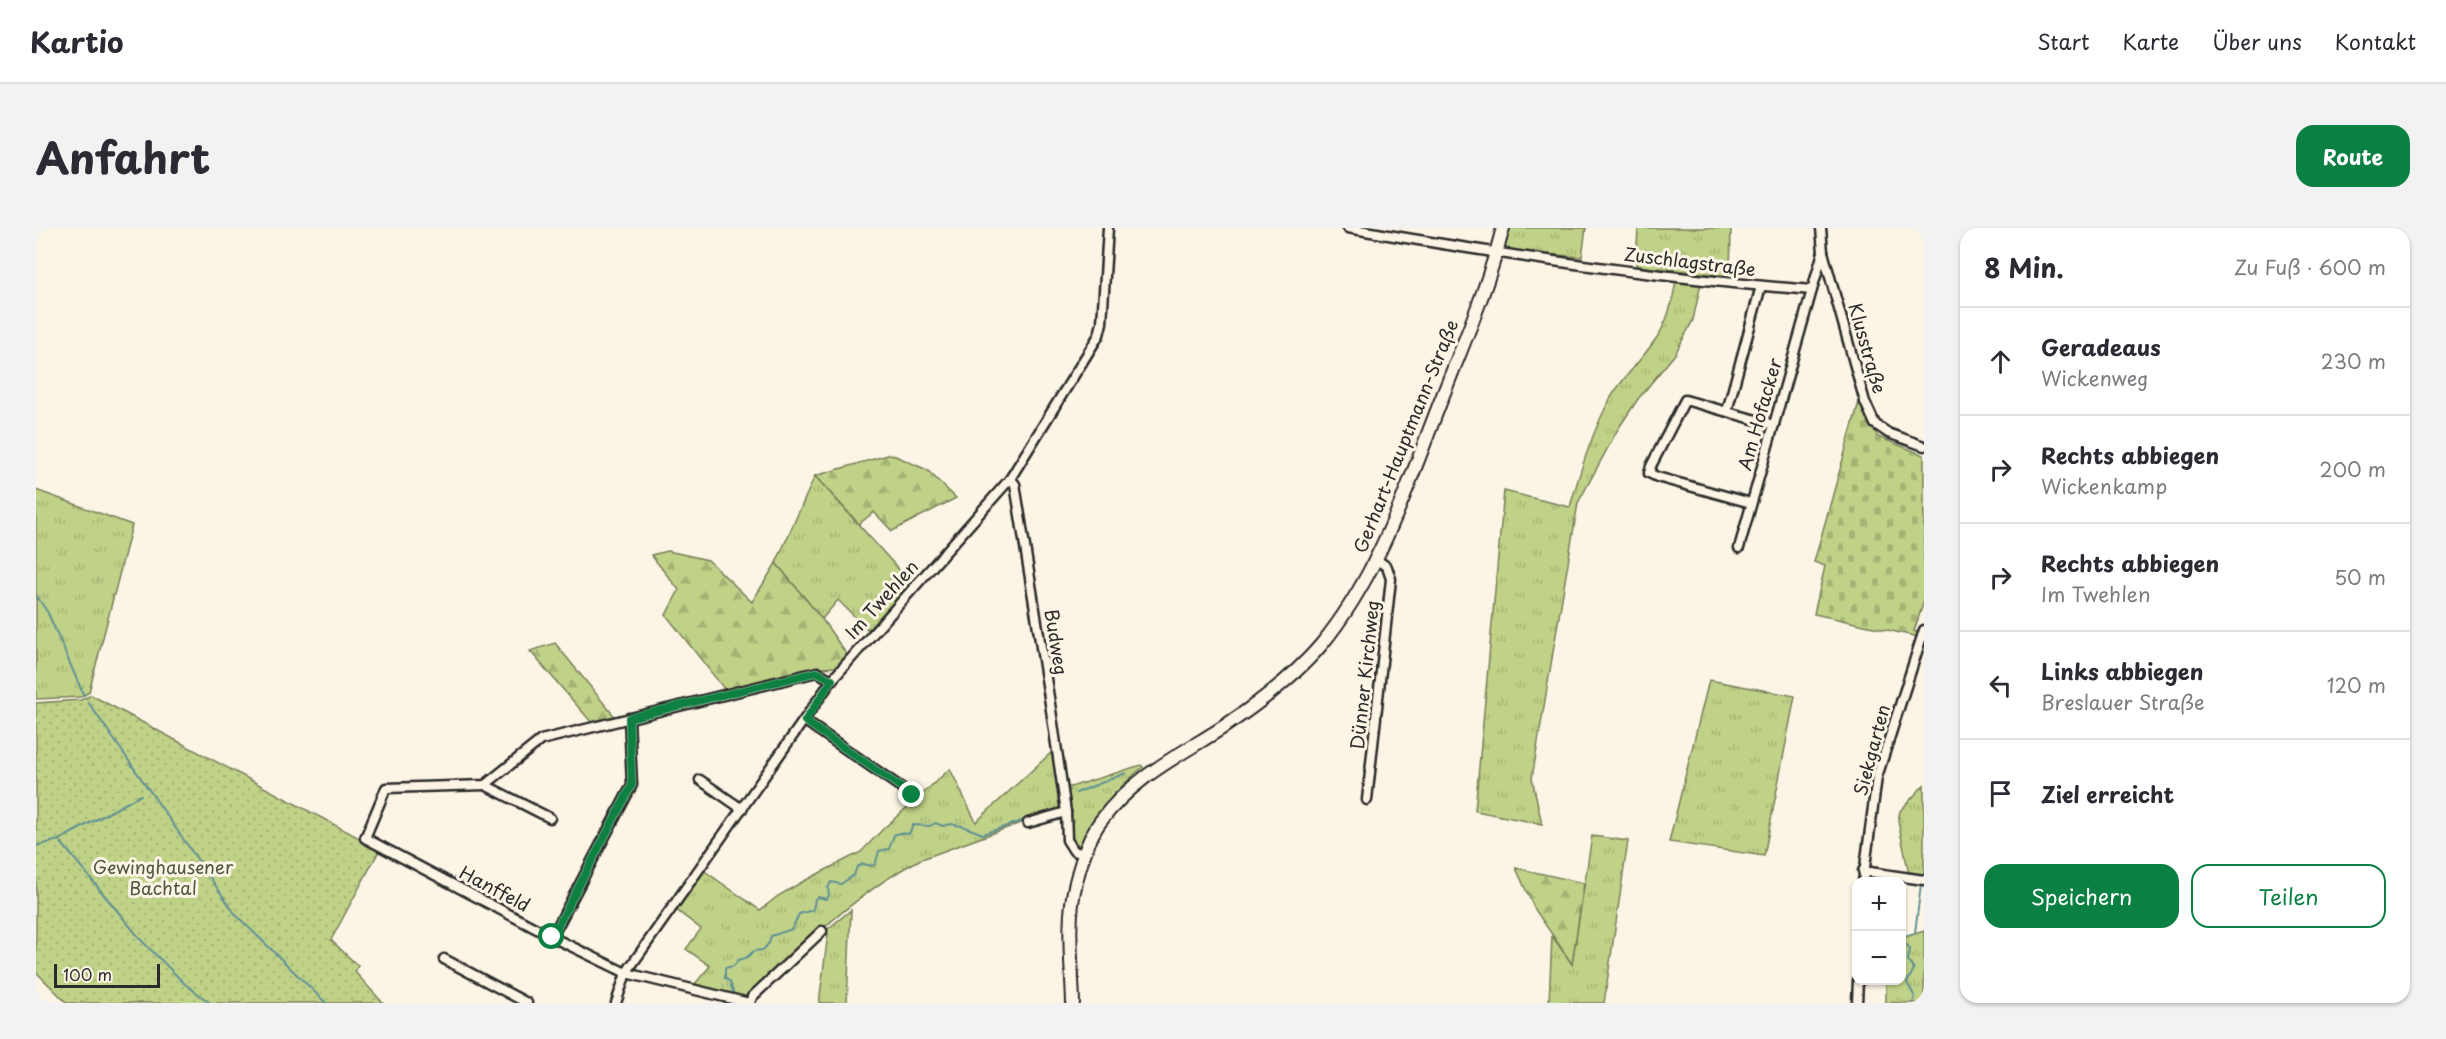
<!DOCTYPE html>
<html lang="de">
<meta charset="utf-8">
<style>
:root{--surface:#fff;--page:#f2f2f3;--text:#2b2b33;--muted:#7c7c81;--line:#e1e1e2;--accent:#0b8043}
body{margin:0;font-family:"Playpen Sans",sans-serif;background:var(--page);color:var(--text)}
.controls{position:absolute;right:18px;bottom:18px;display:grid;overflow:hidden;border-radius:12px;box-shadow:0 2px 4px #0004}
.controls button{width:54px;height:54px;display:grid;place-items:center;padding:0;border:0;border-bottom:2px solid var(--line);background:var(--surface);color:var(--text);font:30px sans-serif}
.scale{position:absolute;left:18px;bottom:15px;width:106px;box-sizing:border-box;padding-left:6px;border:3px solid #2b2b2b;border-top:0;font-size:16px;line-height:21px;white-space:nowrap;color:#2b2b2b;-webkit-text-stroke:4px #fcf5e5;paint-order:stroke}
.stop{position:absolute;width:18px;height:18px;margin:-14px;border:4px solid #0b8043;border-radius:50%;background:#fff}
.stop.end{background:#0b8043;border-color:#fff;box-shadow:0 2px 6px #0008}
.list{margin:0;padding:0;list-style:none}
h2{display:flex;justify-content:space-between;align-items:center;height:78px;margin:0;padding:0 24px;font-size:26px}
h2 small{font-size:20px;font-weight:400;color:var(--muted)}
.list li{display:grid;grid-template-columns:39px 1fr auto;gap:18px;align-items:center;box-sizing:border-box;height:108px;padding:0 24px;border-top:2px solid var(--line)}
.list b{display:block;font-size:22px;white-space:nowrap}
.list p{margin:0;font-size:20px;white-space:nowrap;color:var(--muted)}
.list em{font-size:20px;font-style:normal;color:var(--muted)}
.actions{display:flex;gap:12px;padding:18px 24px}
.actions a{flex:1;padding:14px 0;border:2px solid var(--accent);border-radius:18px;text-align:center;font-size:21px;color:var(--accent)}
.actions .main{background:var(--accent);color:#fff}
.icon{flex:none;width:33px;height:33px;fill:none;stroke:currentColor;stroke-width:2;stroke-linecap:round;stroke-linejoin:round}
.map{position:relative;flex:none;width:1888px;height:775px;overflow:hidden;border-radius:18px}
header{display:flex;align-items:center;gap:36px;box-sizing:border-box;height:84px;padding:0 30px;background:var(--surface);border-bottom:2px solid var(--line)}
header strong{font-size:28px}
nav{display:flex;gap:33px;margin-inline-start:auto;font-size:21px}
.intro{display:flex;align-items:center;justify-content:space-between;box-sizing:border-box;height:144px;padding:0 36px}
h1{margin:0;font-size:42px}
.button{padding:15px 27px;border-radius:18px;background:var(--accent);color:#fff;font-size:21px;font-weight:700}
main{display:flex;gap:36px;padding:0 36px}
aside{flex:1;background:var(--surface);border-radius:18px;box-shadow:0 2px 4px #0004}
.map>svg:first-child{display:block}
.grass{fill:url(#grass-tufts);stroke:#767e59;stroke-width:1.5}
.forest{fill:url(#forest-firs);stroke:#767e59;stroke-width:1.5}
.cemetery{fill:url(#cemetery-stones);stroke:#767e59;stroke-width:1.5}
.park{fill:url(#park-dots);stroke:#767e59;stroke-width:1.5}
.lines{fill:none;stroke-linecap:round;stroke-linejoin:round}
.stream{stroke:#609195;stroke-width:2}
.street-casing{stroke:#2b2b2b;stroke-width:13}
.secondary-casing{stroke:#2b2b2b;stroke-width:16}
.street{stroke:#fcf5e5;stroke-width:8}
.secondary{stroke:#fcf5e5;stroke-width:12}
.route{stroke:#0b8043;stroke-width:8}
.labels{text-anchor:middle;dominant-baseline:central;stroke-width:6;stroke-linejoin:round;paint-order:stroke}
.street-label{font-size:18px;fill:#2b2b2b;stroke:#fcf5e5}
.park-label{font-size:18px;fill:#505542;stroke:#fcf5e5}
</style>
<header>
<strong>Kartio</strong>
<nav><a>Start</a><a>Karte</a><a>Über uns</a><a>Kontakt</a></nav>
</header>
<div class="intro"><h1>Anfahrt</h1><a class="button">Route</a></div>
<main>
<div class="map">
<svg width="1888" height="775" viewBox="0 0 1888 775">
<defs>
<pattern id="grass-tufts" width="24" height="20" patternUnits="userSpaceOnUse" patternTransform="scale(1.5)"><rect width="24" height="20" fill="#c0d287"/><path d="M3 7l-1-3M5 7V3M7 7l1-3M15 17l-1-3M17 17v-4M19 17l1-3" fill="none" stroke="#a5b475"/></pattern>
<pattern id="forest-firs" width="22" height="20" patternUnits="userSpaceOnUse" patternTransform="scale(1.5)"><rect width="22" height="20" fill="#c0d287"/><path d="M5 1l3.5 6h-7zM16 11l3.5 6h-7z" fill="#a5b475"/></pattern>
<pattern id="cemetery-stones" width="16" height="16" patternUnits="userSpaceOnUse" patternTransform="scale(1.5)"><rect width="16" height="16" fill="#c0d287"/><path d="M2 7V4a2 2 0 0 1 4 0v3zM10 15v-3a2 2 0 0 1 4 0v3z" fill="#a5b475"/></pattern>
<pattern id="park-dots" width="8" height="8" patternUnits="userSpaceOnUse" patternTransform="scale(1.5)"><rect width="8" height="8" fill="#c0d287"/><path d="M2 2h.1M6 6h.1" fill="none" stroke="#a5b475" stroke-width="1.8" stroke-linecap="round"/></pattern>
</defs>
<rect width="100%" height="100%" fill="#fcf5e5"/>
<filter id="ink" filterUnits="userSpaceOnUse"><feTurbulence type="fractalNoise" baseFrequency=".0167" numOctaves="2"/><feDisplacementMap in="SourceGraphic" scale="12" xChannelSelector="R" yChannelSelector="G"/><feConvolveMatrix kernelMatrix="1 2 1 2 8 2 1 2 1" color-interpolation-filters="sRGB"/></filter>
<g filter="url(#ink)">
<g class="grass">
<polygon points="1473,0 1550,0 1546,29 1472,23 1468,19"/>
<polygon points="1602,0 1695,0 1694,48 1600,38"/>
<path d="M1640 52 1665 55 1657 92 1639 126 1602 171 1582 201 1542 275 1496 550 1506 596 1439 583 1468 263 1534 279C1544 243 1556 204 1574 171 1587 149 1605 133 1619 112 1632 95 1637 72 1640 52Z"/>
<polygon points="779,248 875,355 832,402 802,372 786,391 740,335"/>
<polygon points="0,262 96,297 53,464 45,469 0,471"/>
<polygon points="1673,452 1759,468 1728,628 1633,614"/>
<path d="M1017 523 1024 570 1023 581 883 632C817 667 765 721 710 770L658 757 674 738 650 721 665 701 639 681 667 642 724 682 742 668 766 654 825 624 848 600 914 541 940 594Z"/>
<path d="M1105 537 1107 539C1080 561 1059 586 1044 617L1037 615 1031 560Z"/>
<polygon points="1888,557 1888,648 1873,646 1862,593 1864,583"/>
<polygon points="1556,608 1592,613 1568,775 1513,775 1516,708 1536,736"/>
<polygon points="815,682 811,775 783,775 792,706 788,704"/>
<polygon points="1888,703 1888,775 1850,775 1850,753 1866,752 1866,710"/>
</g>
<g class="forest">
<polygon points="855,226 891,242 920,270 856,303 838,284 823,296 779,248"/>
<polygon points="632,323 672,332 716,374 740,335 786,391 811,427 799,439 777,441 689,462 630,387 643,362 615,327"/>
<polygon points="519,415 579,489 556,495 494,423"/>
<polygon points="1480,640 1548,655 1536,736 1498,680"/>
</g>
<polygon class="cemetery" points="1823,174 1842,209 1888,227 1888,373 1878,403 1883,405 1883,409 1778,386 1789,338 1778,334"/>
<polygon class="park" points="55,467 344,621 295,712 322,738 319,744 347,775 31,775 0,744 0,475 45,472"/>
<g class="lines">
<g class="stream">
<polyline points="0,367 12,385 48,468"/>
<polyline points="52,474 200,687 290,775"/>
<polyline points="1040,565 1090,545"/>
<polyline points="23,612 106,713 149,756 174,775"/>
<polyline points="0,618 23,612 105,567"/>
<polyline points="1888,645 1888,643"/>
<polyline points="1866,709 1879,705 1885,656"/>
<polyline points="1866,711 1874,722 1872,732 1878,741 1871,755 1879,769 1877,775"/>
<polyline points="698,767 694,754 689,750 689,740 698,738 702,732 710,730 718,723 727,722 733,715 735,708 756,701 763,686 777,682 779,671 782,669 790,671 793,668 792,660 795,654 805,656 818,647 821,639 827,636 837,638 840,634 843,623 853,621 858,607 863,605 873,606 877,597 894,598 899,595 907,598 914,596 926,598 947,606 1019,582"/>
</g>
<g class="street-casing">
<g id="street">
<path d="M1312 0C1465 27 1620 50 1776 62L1787 24"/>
<polyline points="1785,0 1787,24 1829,174 1839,196 1852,205 1888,218"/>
<polyline points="1691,183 1725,58"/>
<polyline points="974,251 979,256 1015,482 1030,584 1031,612 1038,623 1048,626"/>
<polyline points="1715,275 1621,249 1613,245 1615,238 1649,172 1738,197"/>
<polyline points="1703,320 1776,62"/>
<polyline points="769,493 876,567"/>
<polyline points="664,552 706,581"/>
<polyline points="449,557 514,590"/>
<polyline points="1331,572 1355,351 1351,339 1340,331"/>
<polyline points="992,595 1030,584"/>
<polyline points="1827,643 1888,652"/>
<polyline points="1827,654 1841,549 1888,402"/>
<polyline points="516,709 596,557 593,490"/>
<polyline points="408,731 491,775"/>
<polyline points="580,775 590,745 796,452 974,251 1063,107 1066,95 1072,0"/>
<polyline points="713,775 590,745 516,709 329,610 350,560 449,557 505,512 781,444 796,452"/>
<polyline points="714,775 716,769 786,703"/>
<polyline points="1821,775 1822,752"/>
</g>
</g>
<g class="secondary-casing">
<path id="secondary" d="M1037 775C1036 736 1030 692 1040 654 1045 634 1052 610 1064 594 1098 548 1143 528 1189 498 1223 475 1258 449 1285 417 1342 348 1370 262 1402 180 1425 121 1451 62 1467 0"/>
</g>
<use href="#street" class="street"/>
<use href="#secondary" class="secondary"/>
</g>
</g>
<g class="lines" filter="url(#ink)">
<polyline class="route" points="516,709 596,557 593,490 781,444 796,452 769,493 876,567"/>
</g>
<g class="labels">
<g class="street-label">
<text transform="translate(1654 33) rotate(7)">Zuschlagstraße</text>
<text transform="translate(1832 120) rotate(74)">Klusstraße</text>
<text transform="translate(1723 186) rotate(-74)">Am Hofacker</text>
<text transform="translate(1369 208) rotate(-68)">Gerhart-Hauptmann-Straße</text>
<text transform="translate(845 371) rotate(-48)">Im Twehlen</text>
<text transform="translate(1021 414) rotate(81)">Budweg</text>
<text transform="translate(1328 447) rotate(-84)">Dünner Kirchweg</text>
<text transform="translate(1835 522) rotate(-75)">Siekgarten</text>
<text transform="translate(459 660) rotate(28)">Hanffeld</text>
</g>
<g class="park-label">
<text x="127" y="638">Gewinghausener<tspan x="127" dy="21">Bachtal</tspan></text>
</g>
</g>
</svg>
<div class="controls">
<button>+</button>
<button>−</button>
</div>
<div class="scale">100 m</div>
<div class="stop" style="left:516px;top:709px"></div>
<div class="stop end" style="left:876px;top:567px"></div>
</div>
<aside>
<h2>8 Min.<small>Zu Fuß · 600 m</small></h2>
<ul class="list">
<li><svg class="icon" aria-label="ahead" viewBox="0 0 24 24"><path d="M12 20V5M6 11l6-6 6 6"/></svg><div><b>Geradeaus</b><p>Wickenweg</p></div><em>230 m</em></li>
<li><svg class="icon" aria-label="right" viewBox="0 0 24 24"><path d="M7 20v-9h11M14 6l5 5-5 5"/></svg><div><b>Rechts abbiegen</b><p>Wickenkamp</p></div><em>200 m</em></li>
<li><svg class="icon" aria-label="right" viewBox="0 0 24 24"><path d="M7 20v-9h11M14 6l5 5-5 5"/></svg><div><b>Rechts abbiegen</b><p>Im Twehlen</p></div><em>50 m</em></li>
<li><svg class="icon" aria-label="left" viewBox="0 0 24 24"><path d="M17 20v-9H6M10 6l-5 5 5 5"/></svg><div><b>Links abbiegen</b><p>Breslauer Straße</p></div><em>120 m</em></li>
<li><svg class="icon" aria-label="arrive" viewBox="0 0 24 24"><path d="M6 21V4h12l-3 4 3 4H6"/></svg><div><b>Ziel erreicht</b></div></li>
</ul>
<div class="actions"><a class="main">Speichern</a><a>Teilen</a></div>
</aside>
</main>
